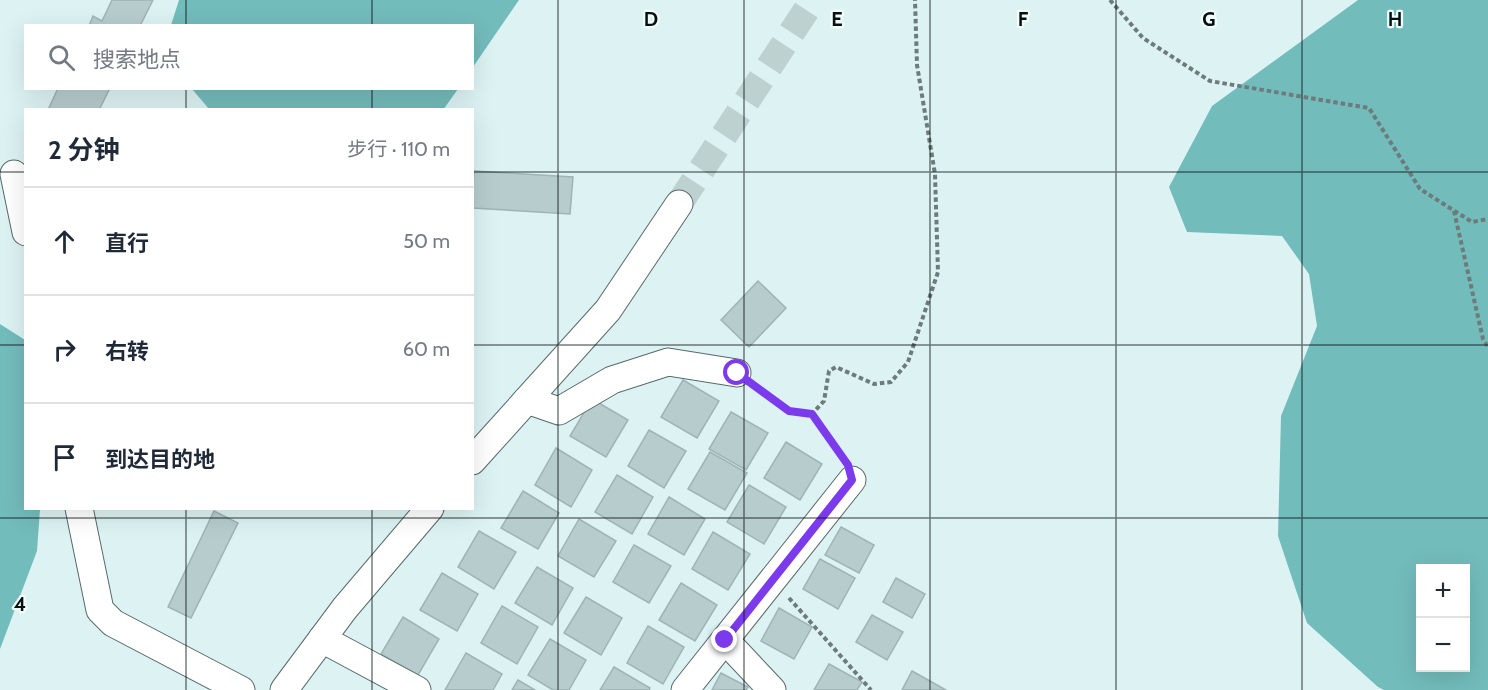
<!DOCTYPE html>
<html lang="zh">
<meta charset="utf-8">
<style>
:root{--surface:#fff;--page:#f2f2f3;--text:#1f2937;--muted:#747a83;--line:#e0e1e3}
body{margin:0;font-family:Cabin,"Noto Sans SC",sans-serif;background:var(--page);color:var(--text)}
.controls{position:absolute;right:18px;bottom:18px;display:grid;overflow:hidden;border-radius:0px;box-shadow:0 6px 24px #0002}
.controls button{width:54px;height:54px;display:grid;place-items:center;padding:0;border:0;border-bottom:2px solid var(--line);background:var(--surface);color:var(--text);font:30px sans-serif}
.stop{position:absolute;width:18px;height:18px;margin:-14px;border:4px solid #7c3aed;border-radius:50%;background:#fff}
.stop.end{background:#7c3aed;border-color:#fff;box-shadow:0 2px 6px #0008}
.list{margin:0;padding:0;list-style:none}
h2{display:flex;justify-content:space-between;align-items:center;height:78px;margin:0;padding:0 24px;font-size:26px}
h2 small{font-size:20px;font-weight:400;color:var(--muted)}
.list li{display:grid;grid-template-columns:39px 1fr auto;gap:18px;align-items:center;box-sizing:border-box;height:108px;padding:0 24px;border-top:2px solid var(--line)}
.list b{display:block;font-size:22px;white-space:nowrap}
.list em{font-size:20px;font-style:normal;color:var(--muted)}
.icon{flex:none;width:33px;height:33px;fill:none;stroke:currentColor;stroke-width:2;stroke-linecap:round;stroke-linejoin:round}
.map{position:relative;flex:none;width:1488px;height:690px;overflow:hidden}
.search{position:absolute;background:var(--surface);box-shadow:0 6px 24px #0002;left:24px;top:24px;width:450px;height:66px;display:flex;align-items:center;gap:15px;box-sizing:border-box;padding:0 21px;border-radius:0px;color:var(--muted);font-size:22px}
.panel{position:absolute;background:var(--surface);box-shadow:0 6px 24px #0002;left:24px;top:108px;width:450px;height:402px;border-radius:0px}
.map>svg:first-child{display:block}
.forest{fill:#73bcbc;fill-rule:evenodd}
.building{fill:#b7cdcd;stroke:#9fb4b4;stroke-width:1.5}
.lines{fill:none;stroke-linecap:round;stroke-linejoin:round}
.minor-tunnel{stroke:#bdd1d1;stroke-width:27;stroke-dasharray:27 14;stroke-linecap:butt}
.minor-casing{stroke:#576a6a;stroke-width:29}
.path{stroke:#6d7b7b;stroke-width:4;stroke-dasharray:4.5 3;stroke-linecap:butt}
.minor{stroke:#fff;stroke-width:27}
.route{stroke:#7c3aed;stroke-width:8}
.grid{fill:none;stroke:#070f0f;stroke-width:1.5;stroke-opacity:0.55}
.grid-label{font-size:20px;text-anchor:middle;font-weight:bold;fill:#070f0f;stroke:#f1fefe;stroke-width:4.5;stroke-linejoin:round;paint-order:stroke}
</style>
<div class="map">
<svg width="1488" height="690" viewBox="0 0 1488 690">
<rect width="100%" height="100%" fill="#ddf3f3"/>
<g class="forest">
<polygon points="179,0 519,0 473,67 472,26 171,25"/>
<path d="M1358 0H1488V690H1384L1378 687 1307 623 1278 536 1281 416 1317 326 1309 274 1282 236 1187 232 1169 187 1212 106ZM1466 568V668H1420V568Z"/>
<polygon points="192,89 458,89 443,110 209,109"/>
<polygon points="0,324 25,340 26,508 40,509 37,551 0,649"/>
</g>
<g class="building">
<polygon points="112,0 153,0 140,26 89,26 93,16 102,21"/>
<polygon points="58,88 69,89 110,88 99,110 48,110"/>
<polygon points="474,171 573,177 570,214 472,208"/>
<polygon points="758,281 786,308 749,347 721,320"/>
<polygon points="683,380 719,401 697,438 661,417"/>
<polygon points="592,399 628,420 606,457 570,436"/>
<polygon points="731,412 768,433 746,470 709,449"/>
<polygon points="649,430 686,451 664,488 628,466"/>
<polygon points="786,442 822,464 800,500 764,478"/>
<polygon points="556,448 592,470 571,507 535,485"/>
<polygon points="710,452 747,473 725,510 688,489"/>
<polygon points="617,475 653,497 632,534 595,512"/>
<polygon points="749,485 786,507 764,544 727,522"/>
<polygon points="523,491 559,513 538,549 501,528"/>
<polygon points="669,497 705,519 684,555 648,534"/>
<polygon points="214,511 238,523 191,618 168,607"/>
<polygon points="579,519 616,541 594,577 558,556"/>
<polygon points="841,527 874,545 859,573 825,555"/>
<polygon points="479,531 516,552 494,589 458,567"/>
<polygon points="713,532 750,554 728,590 692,569"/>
<polygon points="634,545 671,566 649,603 613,582"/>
<polygon points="820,559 855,578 838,609 803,589"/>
<polygon points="537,567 573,588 552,625 515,603"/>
<polygon points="442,573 478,594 457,631 420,610"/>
<polygon points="896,578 925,594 912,618 883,602"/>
<polygon points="681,583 717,605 695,641 659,620"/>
<polygon points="586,597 622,618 601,655 564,633"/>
<polygon points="502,606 538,627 517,664 481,643"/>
<polygon points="779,608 812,627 794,659 761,641"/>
<polygon points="872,615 903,632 887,660 856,642"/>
<polygon points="403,617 439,639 418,675 381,654"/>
<polygon points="648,626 684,647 663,684 627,663"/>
<polygon points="550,639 586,660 569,690 553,690 528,675"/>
<polygon points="466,653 502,674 493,690 445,690"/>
<polygon points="829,664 862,682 857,690 814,690"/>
<polygon points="614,667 650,688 649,690 600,690"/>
<polygon points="912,671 946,690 902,690"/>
<polygon points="721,673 748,687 746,690 712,690"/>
<polygon points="518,680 535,690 512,690"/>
</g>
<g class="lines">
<polyline class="minor-tunnel" points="679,204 813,0"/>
<g class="minor-casing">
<g id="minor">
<polyline points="14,174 26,232"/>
<polyline points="527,400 559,411 612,380 668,362 737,373"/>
<polyline points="472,461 608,310 679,204"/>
<polyline points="79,508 100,610 113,623 241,690"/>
<polyline points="322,639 417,690"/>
<polyline points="725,640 772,690"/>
<polyline points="284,690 345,608 430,508"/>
<polyline points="685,690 852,480"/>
</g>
</g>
<g class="path">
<polyline points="1110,0 1143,38 1210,81 1369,108 1420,189 1472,222 1488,219"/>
<polyline points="1454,211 1483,339 1488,347"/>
<polyline points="756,386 789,411 812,414"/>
<polyline points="843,458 812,414 824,401 829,371 836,367 874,384 891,382 908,362 938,272 935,174 917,65 915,0"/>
<polyline points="789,598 871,690"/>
</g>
<use href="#minor" class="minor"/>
</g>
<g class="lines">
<polyline class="route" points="725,640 852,480 848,465 812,414 789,411 737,373"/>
</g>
<path class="grid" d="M186 0V26M372 0V26M558 0V690M744 0V690M930 0V690M1116 0V690M1302 0V690M186 88V110M372 88V110M0 172H26M472 172H1488M0 345H26M472 345H1488M186 508V690M372 508V690M0 518H1488"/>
<g class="grid-label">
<text x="651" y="26">D</text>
<text x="837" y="26">E</text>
<text x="1023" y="26">F</text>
<text x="1209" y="26">G</text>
<text x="1395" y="26">H</text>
<text x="20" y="611">4</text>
</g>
</svg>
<div class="controls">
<button>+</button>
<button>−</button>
</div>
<div class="stop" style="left:737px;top:373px"></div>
<div class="stop end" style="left:725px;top:640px"></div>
<div class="search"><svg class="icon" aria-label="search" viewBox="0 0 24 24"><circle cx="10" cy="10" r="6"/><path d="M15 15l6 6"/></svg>搜索地点</div>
<section class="panel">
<h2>2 分钟<small>步行 · 110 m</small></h2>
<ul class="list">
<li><svg class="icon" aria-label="ahead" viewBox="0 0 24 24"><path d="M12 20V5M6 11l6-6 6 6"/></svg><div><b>直行</b></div><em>50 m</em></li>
<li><svg class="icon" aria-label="right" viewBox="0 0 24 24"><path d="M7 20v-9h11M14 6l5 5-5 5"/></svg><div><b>右转</b></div><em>60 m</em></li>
<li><svg class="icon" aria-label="arrive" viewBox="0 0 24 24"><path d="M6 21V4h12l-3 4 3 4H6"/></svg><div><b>到达目的地</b></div></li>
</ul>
</section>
</div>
